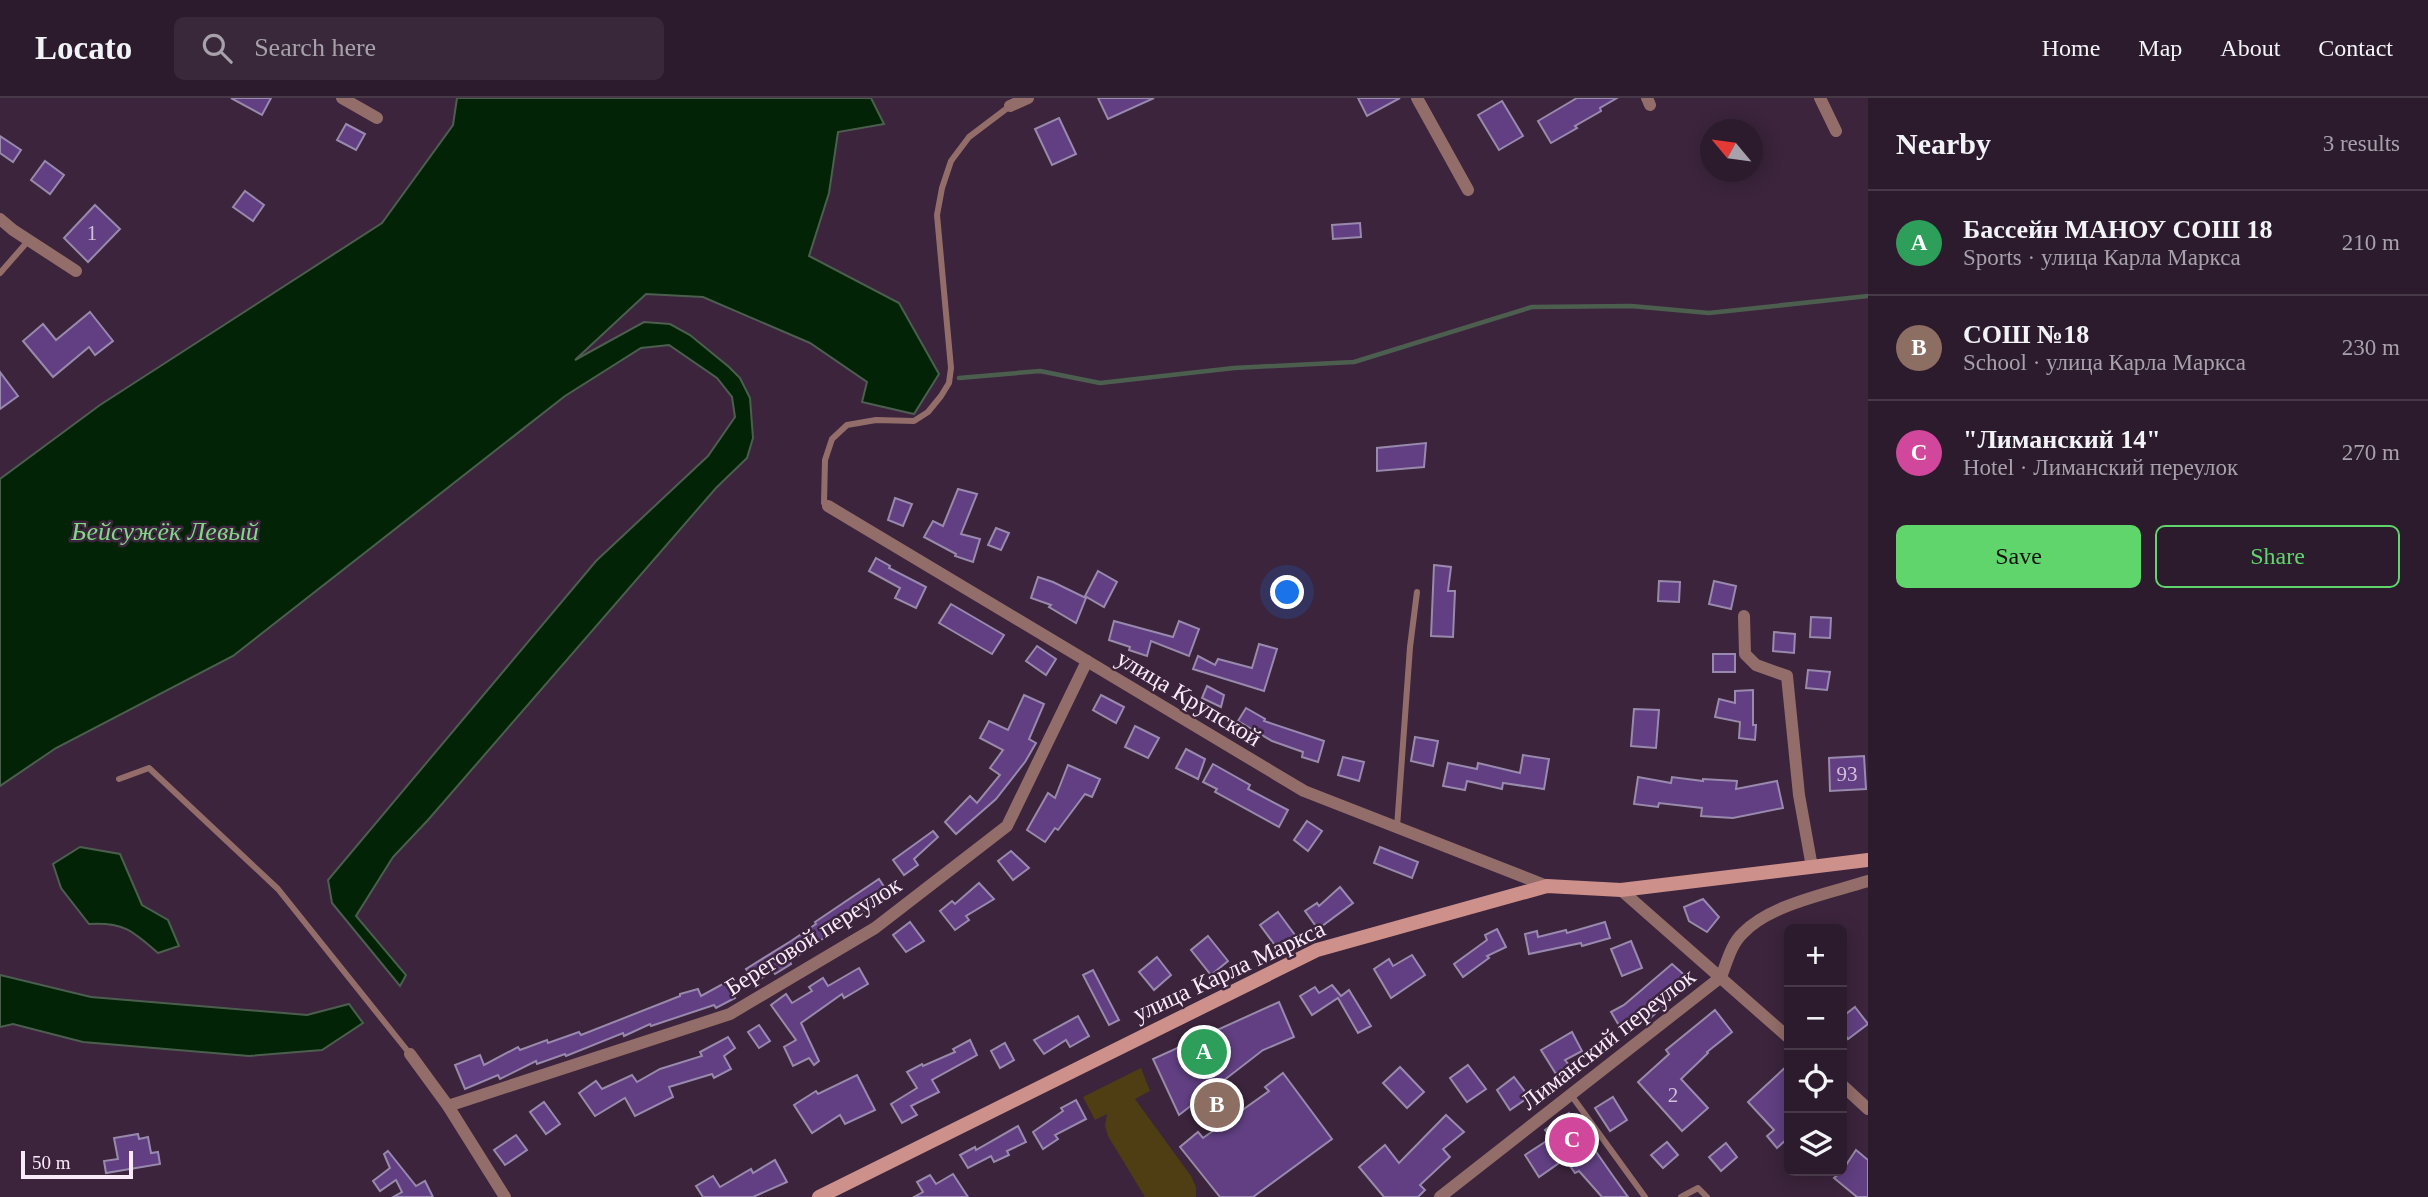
<!DOCTYPE html>
<meta charset="utf-8">
<style>
:root{--surface:#2c1b2d;--page:#382839;--text:#f1f3f6;--muted:#a6a1aa;--line:#483949;--accent:#60d56b}
body{margin:0;font-family:Georgia,serif;background:var(--page);color:var(--text)}
.controls{position:absolute;right:21px;bottom:21px;display:grid;overflow:hidden;border-radius:10px;box-shadow:0 4px 18px #0003}
.controls button{width:63px;height:63px;display:grid;place-items:center;padding:0;border:0;border-bottom:2px solid var(--line);background:var(--surface);color:var(--text);font:35px sans-serif}
.compass{position:absolute;left:1700px;top:21px;width:63px;height:63px;border-radius:50%;background:var(--surface);box-shadow:0 4px 18px #0003;rotate:299deg}
.scale{position:absolute;left:21px;bottom:18px;width:112px;box-sizing:border-box;padding-left:7px;border:4px solid #f9eaf9;border-top:0;font-size:19px;line-height:24px;white-space:nowrap;color:#f9eaf9;-webkit-text-stroke:5px #3b243c;paint-order:stroke}
.you{position:absolute;left:1288px;top:495px;width:24px;height:24px;margin:-18px;border:5px solid #fff;border-radius:50%;background:#1a73e8;box-shadow:0 0 0 10px #1a73e833}
.badge{display:grid;place-items:center;width:46px;height:46px;border-radius:50%;background:var(--accent);color:#fff;font-size:23px;font-weight:700}
.pin{position:absolute;translate:-50% -50%;border:4px solid #fff;box-shadow:0 2px 7px #0006}
.list{margin:0;padding:0;list-style:none}
h2{display:flex;justify-content:space-between;align-items:center;height:91px;margin:0;padding:0 28px;font-size:30px}
h2 small{font-size:23px;font-weight:400;color:var(--muted)}
.list li{display:grid;grid-template-columns:46px 1fr auto;gap:21px;align-items:center;box-sizing:border-box;height:105px;padding:0 28px;border-top:2px solid var(--line)}
.list b{display:block;font-size:26px;white-space:nowrap}
.list p{margin:0;font-size:23px;white-space:nowrap;color:var(--muted)}
.list em{font-size:23px;font-style:normal;color:var(--muted)}
.actions{display:flex;gap:14px;padding:21px 28px}
.actions a{flex:1;padding:16px 0;border:2px solid var(--accent);border-radius:10px;text-align:center;font-size:24px;color:var(--accent)}
.actions .main{background:var(--accent);color:#111}
.icon{flex:none;width:38px;height:38px;fill:none;stroke:currentColor;stroke-width:2;stroke-linecap:round;stroke-linejoin:round}
.map{position:relative;flex:none;width:1868px;height:1099px;overflow:hidden}
header{display:flex;align-items:center;gap:42px;box-sizing:border-box;height:98px;padding:0 35px;background:var(--surface);border-bottom:2px solid var(--line)}
header strong{font-size:33px}
nav{display:flex;gap:38px;margin-inline-start:auto;font-size:24px}
.search{width:490px;height:63px;background:var(--page);display:flex;align-items:center;gap:18px;box-sizing:border-box;padding:0 24px;border-radius:10px;color:var(--muted);font-size:26px}
main{display:flex}
aside{flex:1;background:var(--surface)}
.map>svg:first-child{display:block}
.green{fill:#4f3d13}
.water{fill:#022306;stroke:#4c5f4f;stroke-width:2}
.lines{fill:none;stroke-linecap:round;stroke-linejoin:round}
.stream{stroke:#4c5f4f;stroke-width:4.5}
.building{fill:#613f82;stroke:#9989ac;stroke-width:2}
.service{stroke:#936d69;stroke-width:6}
.minor{stroke:#936d69;stroke-width:12}
.secondary{stroke:#cd908a;stroke-width:14}
.labels{text-anchor:middle;dominant-baseline:central;stroke-width:5;stroke-linejoin:round;paint-order:stroke}
.number-label{font-size:21px;fill:#d3bfdb}
.street-label{font-size:24px;fill:#f9eaf9;stroke:#3b243c}
.water-label{font-size:26px;font-style:italic;fill:#80d785;stroke:#3b243c}
</style>
<header>
<strong>Locato</strong>
<div class="search"><svg class="icon" aria-label="search" viewBox="0 0 24 24"><circle cx="10" cy="10" r="6"/><path d="M15 15l6 6"/></svg>Search here</div>
<nav><a>Home</a><a>Map</a><a>About</a><a>Contact</a></nav>
</header>
<main>
<div class="map">
<svg width="1868" height="1099" viewBox="0 0 1868 1099">
<rect width="100%" height="100%" fill="#3b243c"/>
<polygon class="green" points="1141,970 1150,993 1135,1001 1191,1078 1196,1089 1196,1099 1145,1099 1108,1038 1105,1028 1107,1016 1095,1022 1083,999"/>
<g class="water">
<polygon points="457,0 871,0 884,26 838,34 829,95 809,158 899,205 939,276 914,316 862,304 867,284 810,245 703,199 646,196 575,262 644,224 670,226 690,237 729,269 740,280 750,300 753,340 747,360 716,390 428,722 393,759 356,818 406,877 400,888 332,805 328,782 596,463 708,358 735,319 732,299 717,280 669,247 641,250 565,298 233,558 56,650 0,688 0,381 100,307 382,125 453,27"/>
<path d="M80 749 120 756 142 807 168 822 179 848 158 855C133 833 124 824 89 826L61 790 53 766Z"/>
<polygon points="0,877 91,899 307,917 349,906 363,925 322,952 249,958 83,944 13,926 0,929"/>
</g>
<g class="lines">
<polyline class="stream" points="959,280 1040,273 1100,285 1234,270 1354,264 1532,209 1631,208 1709,215 1868,198"/>
</g>
<g class="building">
<polygon points="231,0 271,0 262,17"/>
<polygon points="1098,0 1154,0 1108,21"/>
<polygon points="1358,0 1400,0 1367,18"/>
<polygon points="1577,0 1617,0 1600,10 1601,13 1575,28 1577,30 1551,45 1538,23"/>
<polygon points="1502,3 1523,38 1499,52 1478,17"/>
<polygon points="1059,20 1076,56 1052,67 1035,31"/>
<polygon points="346,26 365,36 356,52 337,42"/>
<polygon points="0,38 21,52 13,64 0,55"/>
<polygon points="45,63 64,77 50,96 31,82"/>
<polygon points="245,93 264,107 253,123 233,109"/>
<polygon points="95,107 120,131 88,164 64,140"/>
<polygon points="1360,125 1361,139 1333,141 1332,127"/>
<polygon points="90,214 113,243 95,257 89,249 53,279 23,243 43,226 56,242"/>
<polygon points="0,274 18,298 0,311"/>
<polygon points="1426,345 1424,369 1377,373 1377,350"/>
<polygon points="958,391 977,396 961,436 980,441 973,464 955,458 956,456 924,439 933,423 943,428"/>
<polygon points="895,400 912,406 903,428 888,422"/>
<polygon points="996,430 1009,435 1001,452 988,447"/>
<polygon points="876,460 890,468 889,470 926,489 916,510 895,500 900,490 869,473"/>
<polygon points="1434,467 1451,469 1448,493 1455,493 1453,539 1431,538"/>
<polygon points="1098,473 1117,484 1104,509 1085,498"/>
<polygon points="1038,479 1053,484 1086,500 1076,525 1049,509 1051,507 1031,500"/>
<polygon points="1659,483 1680,484 1679,504 1658,503"/>
<polygon points="1714,483 1736,488 1731,511 1709,506"/>
<polygon points="951,506 1004,537 992,556 939,525"/>
<polygon points="1811,519 1831,520 1830,540 1810,539"/>
<polygon points="1114,523 1173,539 1179,523 1199,531 1189,558 1151,543 1147,558 1129,552 1130,549 1109,542"/>
<polygon points="1774,534 1795,536 1794,555 1773,553"/>
<polygon points="1259,546 1277,551 1264,593 1193,571 1198,558 1215,567 1218,561 1252,570"/>
<polygon points="1037,548 1056,561 1046,577 1026,563"/>
<rect x="1713" y="556" width="22" height="18"/>
<polygon points="1808,572 1830,574 1827,592 1806,590"/>
<polygon points="1207,588 1224,597 1221,609 1202,600"/>
<polygon points="1753,592 1753,627 1756,627 1755,642 1739,640 1740,624 1715,619 1719,601 1735,605 1735,593"/>
<polygon points="1024,597 1044,606 1029,641 1036,645 1025,664 996,701 956,736 945,724 970,698 977,705 1000,677 990,670 1003,652 980,640 989,623 1008,632"/>
<polygon points="1101,597 1124,609 1116,625 1093,612"/>
<polygon points="1246,610 1265,621 1264,623 1324,643 1318,664 1302,659 1303,654 1272,643 1238,623"/>
<polygon points="1634,611 1659,612 1656,650 1631,648"/>
<polygon points="1135,628 1159,640 1148,660 1125,649"/>
<polygon points="1415,639 1438,643 1433,668 1411,663"/>
<polygon points="1186,651 1205,661 1198,681 1176,670"/>
<polygon points="1523,657 1549,661 1544,691 1503,685 1502,691 1467,683 1465,692 1443,688 1448,665 1477,671 1478,665 1520,675"/>
<polygon points="1864,658 1866,691 1830,693 1829,660"/>
<polygon points="1343,659 1364,664 1359,683 1338,677"/>
<polygon points="1213,666 1250,687 1248,691 1288,712 1279,729 1215,694 1217,691 1203,684"/>
<polygon points="1068,667 1100,681 1092,699 1085,696 1058,732 1055,730 1045,744 1027,732 1048,695 1055,700"/>
<polygon points="1638,679 1671,685 1672,679 1703,683 1703,681 1737,683 1736,691 1777,683 1783,710 1733,720 1701,718 1702,710 1659,705 1658,709 1634,706"/>
<polygon points="1307,723 1322,733 1308,753 1294,742"/>
<polygon points="933,733 938,739 914,761 918,767 904,777 893,762"/>
<polygon points="1380,749 1418,764 1412,780 1374,765"/>
<polygon points="1011,753 1029,770 1013,782 998,763"/>
<polygon points="879,781 889,796 790,863 791,866 775,876 773,873 755,884 746,871 791,843 816,826 815,824"/>
<polygon points="979,785 994,801 966,818 969,822 955,832 940,813 952,803 955,806"/>
<polygon points="1340,789 1353,805 1318,831 1305,813 1317,805 1319,808"/>
<polygon points="1703,801 1719,819 1707,834 1689,823 1684,809"/>
<polygon points="1278,814 1295,837 1277,850 1260,827"/>
<polygon points="910,824 924,843 906,854 893,837"/>
<polygon points="1605,824 1610,840 1582,848 1581,845 1529,856 1525,836 1537,833 1538,839 1566,832 1567,835"/>
<polygon points="1497,831 1506,849 1487,858 1489,860 1463,879 1454,866 1487,842 1485,837"/>
<polygon points="1208,838 1228,863 1211,877 1191,852"/>
<polygon points="1631,843 1642,870 1622,878 1611,851"/>
<polygon points="1412,857 1425,877 1391,900 1374,871 1389,861 1393,868"/>
<polygon points="1157,859 1171,877 1154,892 1139,874"/>
<polygon points="1672,866 1691,883 1646,924 1643,921 1623,934 1611,914 1624,907"/>
<polygon points="859,870 868,886 844,900 842,896 801,925 819,963 814,967 809,960 793,968 784,949 796,942 771,907 786,896 792,905 812,893 809,889 823,880 828,888"/>
<polygon points="1093,872 1119,922 1109,927 1083,877"/>
<polygon points="730,882 739,895 734,898 735,900 716,910 714,907 651,928 650,926 624,938 623,935 566,958 565,956 537,966 536,963 500,981 498,977 465,991 455,967 480,957 484,967 518,949 520,952 547,942 548,945 579,934 581,937 680,898 680,896 698,891 701,898"/>
<polygon points="1332,887 1341,898 1349,892 1371,928 1358,935 1338,900 1312,917 1300,898 1315,889 1319,895"/>
<polygon points="1279,904 1294,939 1263,952 1179,1017 1153,961"/>
<polygon points="1855,909 1868,926 1848,941 1842,933 1842,919"/>
<polygon points="1715,912 1732,934 1707,954 1708,955 1681,981 1708,1010 1682,1033 1638,984 1669,956 1666,952"/>
<polygon points="1078,918 1089,938 1070,949 1066,942 1044,956 1034,942"/>
<polygon points="759,927 770,943 759,950 748,934"/>
<polygon points="1572,934 1582,953 1565,962 1569,967 1556,976 1541,952"/>
<polygon points="728,939 735,950 724,958 731,971 714,980 712,976 669,989 673,999 635,1018 625,1000 595,1018 579,995 596,983 602,991 632,977 637,984 660,971 702,958 700,954"/>
<polygon points="970,942 977,957 932,982 939,994 911,1008 917,1017 902,1025 891,1006 917,990 907,974 922,966 923,968 955,954 953,951"/>
<polygon points="1005,945 1014,962 1000,970 991,953"/>
<polygon points="1789,966 1789,1039 1777,1050 1767,1038 1774,1032 1748,1004"/>
<polygon points="1468,967 1486,991 1467,1004 1450,980"/>
<polygon points="1400,969 1424,994 1407,1010 1383,985"/>
<polygon points="1283,975 1332,1041 1253,1099 1220,1099 1180,1049 1198,1034 1203,1040 1269,993 1265,989"/>
<polygon points="857,977 875,1012 845,1026 840,1017 812,1035 794,1007 816,993 818,996"/>
<polygon points="1514,979 1529,999 1510,1012 1497,992"/>
<polygon points="1613,999 1627,1022 1610,1033 1595,1010"/>
<polygon points="1076,1002 1086,1021 1055,1037 1058,1041 1043,1051 1033,1034 1063,1013 1061,1010"/>
<polygon points="544,1004 560,1026 546,1036 530,1014"/>
<polygon points="1569,1015 1613,1078 1628,1099 1602,1099 1579,1073 1575,1075 1565,1061 1539,1079 1525,1057 1551,1040 1545,1032"/>
<polygon points="1446,1017 1464,1034 1443,1051 1450,1059 1420,1087 1425,1092 1418,1099 1384,1099 1359,1069 1385,1047 1399,1065"/>
<polygon points="1018,1028 1026,1044 1007,1053 1009,1057 994,1064 991,1058 968,1070 960,1057 975,1049 976,1052"/>
<polygon points="138,1036 139,1041 148,1039 151,1055 158,1054 160,1066 106,1075 104,1063 118,1061 114,1040"/>
<polygon points="516,1037 527,1052 505,1067 494,1052"/>
<polygon points="1667,1044 1678,1057 1663,1070 1651,1057"/>
<polygon points="1726,1045 1737,1059 1721,1073 1709,1059"/>
<polygon points="1856,1052 1868,1062 1868,1099 1857,1099 1834,1080 1842,1073"/>
<polygon points="388,1053 416,1088 425,1083 433,1099 393,1099 402,1094 396,1082 380,1093 373,1083 390,1070 384,1056"/>
<polygon points="775,1062 787,1084 753,1099 703,1099 696,1088 713,1078 720,1089 751,1071 753,1075"/>
<polygon points="953,1076 968,1099 914,1099 923,1094 917,1084 930,1077 936,1086"/>
</g>
<g class="lines">
<g class="service">
<polyline points="0,175 29,142"/>
<polyline points="828,408 824,405 825,362 832,341 847,327 876,322 914,323 928,314 941,298 949,285 951,270 937,117 942,90 951,63 969,39 1010,8"/>
<polyline points="119,681 149,670 278,791 410,956"/>
<polyline points="1397,729 1410,549 1417,494"/>
<polyline points="1571,997 1645,1099"/>
<polyline points="1681,1099 1698,1090 1707,1099"/>
</g>
<g class="minor">
<polyline points="342,0 377,20"/>
<polyline points="1417,0 1468,92"/>
<polyline points="1647,0 1650,7"/>
<polyline points="1820,0 1836,33"/>
<polyline points="1010,8 1028,0"/>
<polyline points="0,121 13,132 76,173"/>
<polyline points="828,408 1304,693 1547,788"/>
<polyline points="1744,518 1745,556 1756,567 1787,578 1799,697 1812,769"/>
<polyline points="1621,792 1789,940"/>
<polyline points="410,956 448,1008 505,1099"/>
<polyline points="1842,987 1868,1011"/>
<polyline points="448,1008 730,916 875,830 1007,728 1087,563"/>
<path d="M1440 1099 1721 879C1727 864 1731 846 1743 835 1771 806 1830 795 1868 783"/>
</g>
<polyline class="secondary" points="819,1099 1317,852 1547,788 1621,792 1868,762"/>
</g>
<g class="labels">
<g class="number-label">
<text x="92" y="135">1</text>
<text x="1847" y="676">93</text>
<text x="1673" y="997">2</text>
</g>
<g class="street-label">
<text transform="translate(1189 600) rotate(31)">улица Крупской</text>
<text transform="translate(813 838) rotate(-32)">Береговой переулок</text>
<text transform="translate(1229 873) rotate(-25)">улица Карла Маркса</text>
<text transform="translate(1608 941) rotate(-38)">Лиманский переулок</text>
</g>
<g class="water-label">
<text x="165" y="433">Бейсужёк Левый</text>
</g>
</g>
</svg>
<div class="controls">
<button>+</button>
<button>−</button>
<button><svg class="icon" aria-label="locate" viewBox="0 0 24 24"><circle cx="12" cy="12" r="6"/><path d="M12 2v4M12 18v4M2 12h4M18 12h4"/></svg></button>
<button><svg class="icon" aria-label="layers" viewBox="0 0 24 24"><path d="M12 4l9 5-9 5-9-5zM3 14l9 5 9-5"/></svg></button>
</div>
<svg class="compass" viewBox="-18 -18 36 36"><path d="M0-13l5 13h-10z" fill="#e53935"/><path d="M0 13l5-13h-10z" fill="#a6a1aa"/></svg>
<div class="scale">50 m</div>
<div class="you"></div>
<div class="pin badge" style="left:1204px;top:954px;background:#2e9e5b">A</div>
<div class="pin badge" style="left:1217px;top:1007px;background:#8d6e63">B</div>
<div class="pin badge" style="left:1572px;top:1042px;background:#d1479c">C</div>
</div>
<aside>
<h2>Nearby<small>3 results</small></h2>
<ul class="list">
<li><span class="badge" style="background:#2e9e5b">A</span><div><b>Бассейн МАНОУ СОШ 18</b><p>Sports · улица Карла Маркса</p></div><em>210 m</em></li>
<li><span class="badge" style="background:#8d6e63">B</span><div><b>СОШ №18</b><p>School · улица Карла Маркса</p></div><em>230 m</em></li>
<li><span class="badge" style="background:#d1479c">C</span><div><b>&quot;Лиманский 14&quot;</b><p>Hotel · Лиманский переулок</p></div><em>270 m</em></li>
</ul>
<div class="actions"><a class="main">Save</a><a>Share</a></div>
</aside>
</main>
